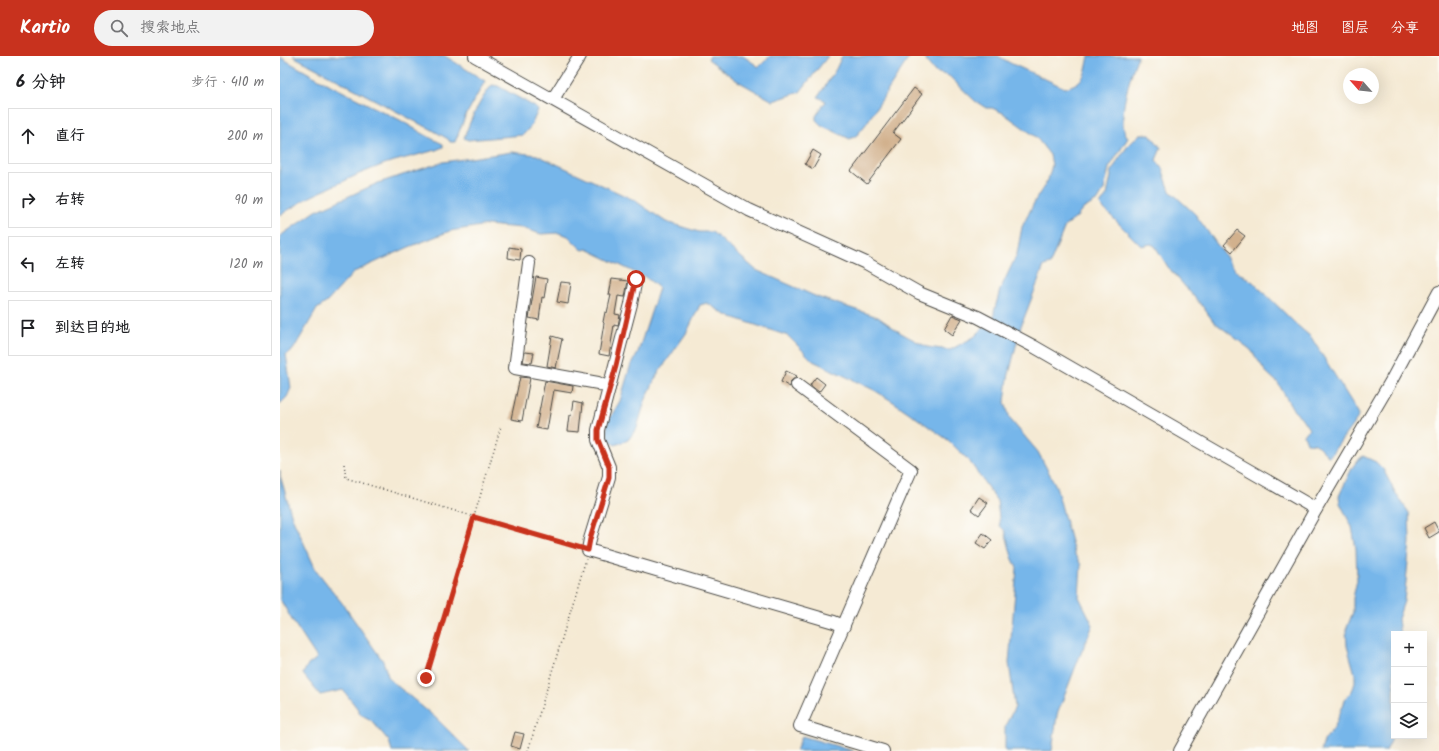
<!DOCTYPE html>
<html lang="zh">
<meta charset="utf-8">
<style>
:root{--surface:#fff;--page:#f2f2f2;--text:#202124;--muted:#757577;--line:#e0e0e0;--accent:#c8321e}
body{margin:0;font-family:Kalam,"LXGW WenKai TC",sans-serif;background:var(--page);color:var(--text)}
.controls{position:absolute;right:12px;bottom:12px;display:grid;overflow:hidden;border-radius:0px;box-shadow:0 4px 16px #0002}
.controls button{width:36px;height:36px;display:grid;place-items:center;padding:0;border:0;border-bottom:1px solid var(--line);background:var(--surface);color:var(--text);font:20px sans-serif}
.compass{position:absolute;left:1063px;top:12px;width:36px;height:36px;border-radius:50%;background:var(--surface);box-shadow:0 4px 16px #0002;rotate:297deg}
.stop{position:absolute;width:12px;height:12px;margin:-9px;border:3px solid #c8321e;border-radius:50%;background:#fff}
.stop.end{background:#c8321e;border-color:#fff;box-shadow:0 1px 4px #0008}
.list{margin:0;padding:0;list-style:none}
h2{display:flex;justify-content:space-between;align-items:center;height:52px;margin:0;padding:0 16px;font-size:17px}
h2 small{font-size:13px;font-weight:400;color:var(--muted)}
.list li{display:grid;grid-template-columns:26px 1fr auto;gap:12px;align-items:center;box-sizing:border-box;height:56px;margin:0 8px 8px;padding:0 8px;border:1px solid var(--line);border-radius:0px}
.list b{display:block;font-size:15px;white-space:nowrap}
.list em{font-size:13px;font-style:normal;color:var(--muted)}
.icon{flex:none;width:22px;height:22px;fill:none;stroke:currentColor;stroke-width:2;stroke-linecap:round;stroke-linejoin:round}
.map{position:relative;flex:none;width:1159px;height:695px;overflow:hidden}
header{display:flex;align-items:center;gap:24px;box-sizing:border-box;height:56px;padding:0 20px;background:var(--accent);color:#fff}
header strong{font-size:19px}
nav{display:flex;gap:22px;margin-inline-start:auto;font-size:14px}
.search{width:280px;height:36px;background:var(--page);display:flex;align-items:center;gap:10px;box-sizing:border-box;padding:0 14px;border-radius:22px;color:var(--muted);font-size:15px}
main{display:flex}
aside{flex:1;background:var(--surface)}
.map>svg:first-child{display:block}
.water{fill:#76b6ea;stroke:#50708a}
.building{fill:#d2b18d}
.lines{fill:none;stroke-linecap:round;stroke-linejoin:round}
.minor-casing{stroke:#494844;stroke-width:14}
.path{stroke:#494844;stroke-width:1.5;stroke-dasharray:1 3;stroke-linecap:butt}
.minor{stroke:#fff;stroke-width:12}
.route{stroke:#c8321e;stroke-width:5}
</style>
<header>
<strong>Kartio</strong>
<div class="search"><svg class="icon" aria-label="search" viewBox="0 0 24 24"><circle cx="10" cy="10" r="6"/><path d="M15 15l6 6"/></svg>搜索地点</div>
<nav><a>地图</a><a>图层</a><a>分享</a></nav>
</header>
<main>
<aside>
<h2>6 分钟<small>步行 · 410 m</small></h2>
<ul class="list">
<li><svg class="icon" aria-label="ahead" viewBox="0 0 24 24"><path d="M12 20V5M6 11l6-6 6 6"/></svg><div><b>直行</b></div><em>200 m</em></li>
<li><svg class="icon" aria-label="right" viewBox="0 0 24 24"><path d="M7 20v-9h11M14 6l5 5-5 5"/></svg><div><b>右转</b></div><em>90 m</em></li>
<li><svg class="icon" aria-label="left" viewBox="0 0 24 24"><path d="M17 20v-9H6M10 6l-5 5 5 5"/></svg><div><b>左转</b></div><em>120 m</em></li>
<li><svg class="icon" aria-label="arrive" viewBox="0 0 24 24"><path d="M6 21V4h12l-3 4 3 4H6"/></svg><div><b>到达目的地</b></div></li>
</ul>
</aside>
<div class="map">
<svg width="1159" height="695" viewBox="0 0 1159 695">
<rect width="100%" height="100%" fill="#fdfcf7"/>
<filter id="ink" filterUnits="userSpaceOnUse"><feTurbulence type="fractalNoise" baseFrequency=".025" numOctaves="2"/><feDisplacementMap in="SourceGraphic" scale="8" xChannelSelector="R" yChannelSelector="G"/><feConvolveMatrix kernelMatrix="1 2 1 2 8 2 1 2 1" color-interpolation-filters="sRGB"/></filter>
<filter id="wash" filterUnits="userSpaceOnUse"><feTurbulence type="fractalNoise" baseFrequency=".012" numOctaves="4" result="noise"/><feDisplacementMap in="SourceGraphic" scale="16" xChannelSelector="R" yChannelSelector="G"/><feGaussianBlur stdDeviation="0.9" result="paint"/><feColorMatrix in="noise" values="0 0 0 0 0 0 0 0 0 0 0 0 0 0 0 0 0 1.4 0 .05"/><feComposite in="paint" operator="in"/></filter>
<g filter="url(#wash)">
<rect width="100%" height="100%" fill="#f5ead4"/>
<g class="water">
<polygon points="13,0 165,0 205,25 185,61 175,86 170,86 168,83 149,72 140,68"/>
<polygon points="430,0 463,0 479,11 490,0 548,0 520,36 493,45 456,24 428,3"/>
<polygon points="562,0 630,0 586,68 577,79 570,83 541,69 536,64 536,60 546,45 538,41 556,13"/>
<path d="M642 0H718L730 7 785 32C805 26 805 19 809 0H858C851 17 839 56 844 74 845 77 847 80 848 82L829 112 824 134 818 144 803 153 796 162 785 170 770 208 764 210 741 270 728 322 725 346 730 363 758 396 776 430 794 497 801 509 799 541 813 569 799 602 777 659 772 695H725V670L735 651 729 607 737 512 732 501 725 475 720 470 717 445 690 406 668 384 615 347 594 334 533 305 508 280 446 259 427 247 420 249 407 276 377 319 365 345 357 372 348 384 335 389 329 384 327 376V367L340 345 350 311 357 299 379 232 364 220 358 218 307 193 303 194 300 192 288 180 279 177 261 178 242 172 207 169 170 175 129 191 74 216 47 246 37 253 13 294 6 298 11 332 7 341 0 348V180L36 155 98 127 163 106 232 96 257 99 354 144 386 166 419 176H432L476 214 537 241 598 261 621 277 647 291 670 294 694 281 714 261V256L720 234 737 198 742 171 756 143 768 124 772 109 770 99 756 81 723 57 712 52H706L695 45 669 20 655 16Z"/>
<path d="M0 1C39 24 79 44 120 64 134 72 147 81 163 88V91L156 94 107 107 79 118 30 141 0 159Z"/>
<path d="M212 29 218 30 255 51 258 54 251 70 243 79 188 84 184 82C190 64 200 44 212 29Z"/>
<polygon points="860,78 870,78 881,92 876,104 882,112 890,135 915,158 957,216 973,226 1017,269 1031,281 1079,358 1077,363 1049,401 1036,388 1027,387 1024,379 1029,373 1021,361 1014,355 998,327 986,316 971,294 933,265 923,251 888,211 875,190 871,188 861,190 820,149 827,139 832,115 838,104 847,91"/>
<polygon points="1083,400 1096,406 1103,413 1115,436 1129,457 1130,486 1124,545 1118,563 1120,578 1114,578 1114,673 1111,685 1106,695 1041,695 1044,685 1055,670 1066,642 1072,635 1075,627 1075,618 1067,590 1066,574 1073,556 1073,542 1077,524 1076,493 1072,471 1060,447 1059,440 1072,412 1077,405"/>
<polygon points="0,414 0,419 12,461 36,514 62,547 103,605 109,623 157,663 189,695 112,695 109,685 91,664 80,658 77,652 63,634 40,639 23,618 27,610 37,602 12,564 0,543"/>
<polygon points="522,680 574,695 516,695"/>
</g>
<g id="blocks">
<g class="building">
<polygon points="634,32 642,38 613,77 621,83 587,128 571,115"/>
<polygon points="533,94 541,99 533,113 525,108"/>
<polygon points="957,174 965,180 952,196 944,189"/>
<polygon points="229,191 241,193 240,204 228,202"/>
<polygon points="256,221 267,223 264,242 262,241 259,264 249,262"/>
<polygon points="332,223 348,225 345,241 338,240 335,258 340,259 338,270 334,269 329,300 319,298 324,267 323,266 325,256 327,257 331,239 329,239"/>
<polygon points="281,226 291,227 288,248 277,246"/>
<polygon points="672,259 682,263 672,279 664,273"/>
<polygon points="272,280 282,283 276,312 267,310"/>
<polygon points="245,296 254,297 252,307 243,306"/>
<polygon points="506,315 517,320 511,325 510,331 501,326"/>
<polygon points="240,321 250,322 242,365 231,363"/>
<polygon points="536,321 545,328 539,336 530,329"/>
<polygon points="265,325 293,330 292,337 274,334 267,374 256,372"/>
<polygon points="294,345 303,347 300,376 288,375 290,359 292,359"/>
<polygon points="699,441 708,447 699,459 691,453"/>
<polygon points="1154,466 1159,476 1149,482 1144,472"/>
<polygon points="703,477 712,484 705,493 696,487"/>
<polygon points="235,676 244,678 240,693 231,690"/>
</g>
</g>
</g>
<g filter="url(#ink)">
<use href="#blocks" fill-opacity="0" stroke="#494844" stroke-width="1"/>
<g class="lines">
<g class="minor-casing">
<g id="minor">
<polyline points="195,0 469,154 586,207 639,237 698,261 753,290 1036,453"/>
<polyline points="273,43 300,0"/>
<polyline points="249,207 235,312 318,327 329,332 318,374 318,384 329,411 329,421 310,483 308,494 554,566 564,570"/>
<polyline points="517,329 631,414 520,670 603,695"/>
<polyline points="329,332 351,248 356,223"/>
<polyline points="900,695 1036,453 1110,327 1159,236"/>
</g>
</g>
<g class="path">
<polyline points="64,408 66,422 298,492"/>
<polyline points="146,622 221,370"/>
<polyline points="248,695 306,503"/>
</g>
<use href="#minor" class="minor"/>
</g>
</g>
<g class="lines" filter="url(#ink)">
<polyline class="route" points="146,622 194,461 308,494 310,483 329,422 329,411 318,384 318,374 336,310 356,223"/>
</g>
</svg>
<div class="controls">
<button>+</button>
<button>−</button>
<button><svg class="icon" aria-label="layers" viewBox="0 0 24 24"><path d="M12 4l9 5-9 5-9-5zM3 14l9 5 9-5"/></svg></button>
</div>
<svg class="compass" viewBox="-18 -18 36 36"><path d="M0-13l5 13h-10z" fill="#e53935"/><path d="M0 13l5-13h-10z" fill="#757577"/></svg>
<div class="stop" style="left:356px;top:223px"></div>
<div class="stop end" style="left:146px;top:622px"></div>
</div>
</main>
